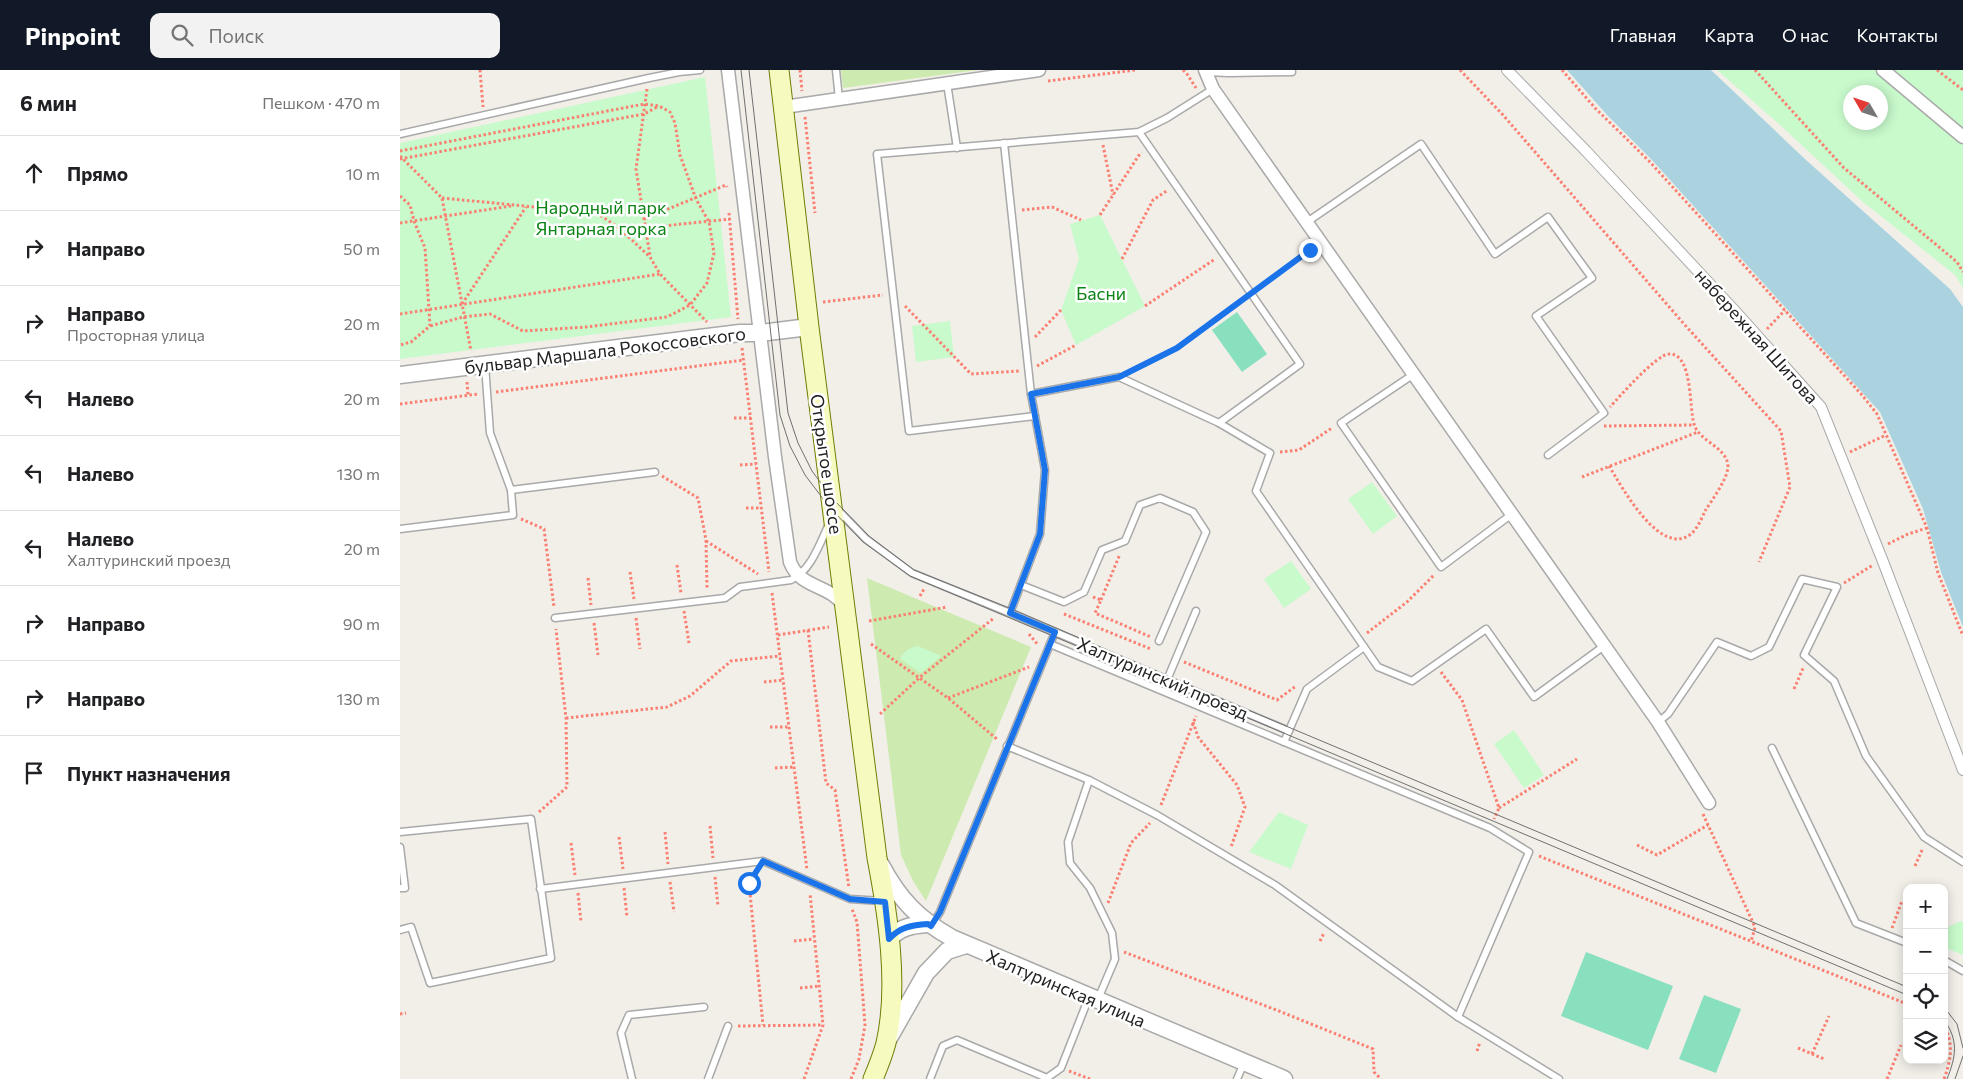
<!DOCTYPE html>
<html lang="ru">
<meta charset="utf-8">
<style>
:root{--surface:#fff;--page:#f2f2f2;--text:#202124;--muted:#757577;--line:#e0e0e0;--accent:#111827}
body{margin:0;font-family:Commissioner,sans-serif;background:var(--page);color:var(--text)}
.controls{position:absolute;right:15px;bottom:15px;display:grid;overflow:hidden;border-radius:10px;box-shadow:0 2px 12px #0003}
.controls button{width:45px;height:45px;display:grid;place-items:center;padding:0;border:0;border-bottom:1px solid var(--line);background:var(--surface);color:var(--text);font:25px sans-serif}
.compass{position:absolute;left:1443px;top:15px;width:45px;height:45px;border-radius:50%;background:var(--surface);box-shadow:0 2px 12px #0003;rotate:309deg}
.stop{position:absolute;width:15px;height:15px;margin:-11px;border:4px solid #1a73e8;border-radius:50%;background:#fff}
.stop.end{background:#1a73e8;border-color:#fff;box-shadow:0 1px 5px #0008}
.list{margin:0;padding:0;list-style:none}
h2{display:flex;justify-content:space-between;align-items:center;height:65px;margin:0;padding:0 20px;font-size:21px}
h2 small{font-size:16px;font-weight:400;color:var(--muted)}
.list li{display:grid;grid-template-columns:32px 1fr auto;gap:15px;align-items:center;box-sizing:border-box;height:75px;padding:0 20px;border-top:1px solid var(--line)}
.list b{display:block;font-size:19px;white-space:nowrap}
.list p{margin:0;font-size:16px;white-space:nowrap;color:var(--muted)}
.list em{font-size:16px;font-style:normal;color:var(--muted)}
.icon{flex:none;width:28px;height:28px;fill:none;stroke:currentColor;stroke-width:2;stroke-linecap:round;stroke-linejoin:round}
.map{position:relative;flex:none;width:1563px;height:1009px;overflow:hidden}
header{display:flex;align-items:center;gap:30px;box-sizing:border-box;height:70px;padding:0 25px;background:var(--accent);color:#fff}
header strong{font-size:24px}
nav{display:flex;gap:28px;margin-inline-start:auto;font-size:18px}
.search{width:350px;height:45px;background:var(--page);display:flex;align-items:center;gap:12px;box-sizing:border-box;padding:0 18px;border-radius:10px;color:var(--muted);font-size:19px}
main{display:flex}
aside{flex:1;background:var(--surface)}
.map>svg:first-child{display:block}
.grass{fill:#cdebb0}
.park{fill:#c8facc;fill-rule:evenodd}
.pitch{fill:#88e0be}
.water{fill:#aad3df}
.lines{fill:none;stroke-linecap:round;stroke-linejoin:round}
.service-casing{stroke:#a9a9a9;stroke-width:9}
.pedestrian-casing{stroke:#a9a9a9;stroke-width:12}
.minor-casing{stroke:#a9a9a9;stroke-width:15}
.tertiary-casing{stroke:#a9a9a9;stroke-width:19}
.secondary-casing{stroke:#707d05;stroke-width:21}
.path{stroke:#fa8072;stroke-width:3;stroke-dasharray:2.5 2.5;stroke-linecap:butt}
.service{stroke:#fff;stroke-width:6}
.pedestrian{stroke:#fff;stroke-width:10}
.minor{stroke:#fff;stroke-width:12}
.tertiary{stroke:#fff;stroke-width:16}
.secondary{stroke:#f7fabf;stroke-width:19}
.tram{stroke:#707070;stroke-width:1}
.route{stroke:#1a73e8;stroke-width:6}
.labels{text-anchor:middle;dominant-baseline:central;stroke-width:5;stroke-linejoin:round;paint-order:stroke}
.park-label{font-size:18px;fill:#0c8416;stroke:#fff}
.street-label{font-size:18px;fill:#222;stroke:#fff}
</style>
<header>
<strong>Pinpoint</strong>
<div class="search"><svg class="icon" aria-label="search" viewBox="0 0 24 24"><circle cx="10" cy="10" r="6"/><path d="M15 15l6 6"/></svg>Поиск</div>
<nav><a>Главная</a><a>Карта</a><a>О нас</a><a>Контакты</a></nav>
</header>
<main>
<aside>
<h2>6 мин<small>Пешком · 470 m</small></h2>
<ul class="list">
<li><svg class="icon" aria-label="ahead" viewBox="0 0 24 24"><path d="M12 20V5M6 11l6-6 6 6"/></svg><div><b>Прямо</b></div><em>10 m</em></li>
<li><svg class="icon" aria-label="right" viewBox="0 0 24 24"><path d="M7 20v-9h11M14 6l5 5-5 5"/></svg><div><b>Направо</b></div><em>50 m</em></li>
<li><svg class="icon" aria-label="right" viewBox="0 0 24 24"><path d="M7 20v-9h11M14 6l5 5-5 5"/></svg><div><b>Направо</b><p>Просторная улица</p></div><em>20 m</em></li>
<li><svg class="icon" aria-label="left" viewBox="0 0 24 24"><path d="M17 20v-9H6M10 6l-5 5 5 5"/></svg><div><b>Налево</b></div><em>20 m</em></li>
<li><svg class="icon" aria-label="left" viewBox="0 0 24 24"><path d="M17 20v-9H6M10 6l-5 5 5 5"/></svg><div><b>Налево</b></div><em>130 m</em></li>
<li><svg class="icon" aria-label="left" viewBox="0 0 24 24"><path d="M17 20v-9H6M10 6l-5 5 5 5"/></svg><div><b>Налево</b><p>Халтуринский проезд</p></div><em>20 m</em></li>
<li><svg class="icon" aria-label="right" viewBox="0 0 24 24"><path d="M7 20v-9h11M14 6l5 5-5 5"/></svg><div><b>Направо</b></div><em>90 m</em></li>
<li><svg class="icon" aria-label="right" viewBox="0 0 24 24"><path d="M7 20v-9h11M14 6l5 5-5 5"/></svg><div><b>Направо</b></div><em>130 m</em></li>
<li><svg class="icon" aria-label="arrive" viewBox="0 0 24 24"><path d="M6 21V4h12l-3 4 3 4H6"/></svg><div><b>Пункт назначения</b></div></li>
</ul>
</aside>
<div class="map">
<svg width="1563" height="1009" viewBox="0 0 1563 1009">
<rect width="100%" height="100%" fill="#f2efe9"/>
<g class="grass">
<polygon points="441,0 578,0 443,18"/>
<polygon points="467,508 631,577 526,831 513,811 501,785"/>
</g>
<g class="park">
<path d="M1317 0H1563V218L1555 205 1463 132 1379 54ZM1450 22H1480V52H1450Z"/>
<polygon points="305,7 331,247 0,289 0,73"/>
<polygon points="700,145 745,236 676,275 661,240 679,189 670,154"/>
<polygon points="550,251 554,287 516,292 512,256"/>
<polygon points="972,412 997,446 973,464 948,429"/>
<polygon points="891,491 911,519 884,538 864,509"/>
<path d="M518 576 541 586 521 603 500 589C504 581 509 578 518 576Z"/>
<polygon points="1114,660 1144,705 1124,718 1094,674"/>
<polygon points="879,742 908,755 891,799 849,782"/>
<polygon points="1561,851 1563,852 1563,885 1544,877 1544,859"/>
</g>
<g class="pitch">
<polygon points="837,242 867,284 842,302 812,260"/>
<polygon points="1186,882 1273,916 1248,980 1161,946"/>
<polygon points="1304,925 1341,939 1316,1003 1279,989"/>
</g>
<polygon class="water" points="1167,0 1311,0 1406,90 1550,219 1563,237 1563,557 1541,502 1523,439 1480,342 1251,89 1208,46"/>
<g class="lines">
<g class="service-casing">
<g id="service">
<polyline points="436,0 439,29"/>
<polyline points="807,2 828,3 892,2"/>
<polyline points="547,13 557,78"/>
<polyline points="739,62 900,294 819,353 870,383 856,421 978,597 1012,611 1086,559 1134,627 1204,576"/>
<polyline points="0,64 249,8 279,2 300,0"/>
<polyline points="604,73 631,324 645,400 640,464 610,543"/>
<polyline points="907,152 1021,74 1095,184 1148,147 1192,208 1136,246 1204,343 1148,385"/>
<polyline points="85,295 90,363 111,420"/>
<polyline points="1014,304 941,353 1041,497 1112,444"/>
<polyline points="631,324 719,307 819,353"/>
<polyline points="635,346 509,361 477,84 739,62 767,48 813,19"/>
<polyline points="437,439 466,469 512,503 610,543 889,661"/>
<polyline points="0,459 113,445 111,420 255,402"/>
<polyline points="621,515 664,532 684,522 702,480 725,471 740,435 760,428 793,442 806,462 759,571"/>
<path d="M155 548 325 528 340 517 391 510C411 501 420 473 429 454"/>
<polyline points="650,574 1090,758 1129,782 1058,947"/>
<polyline points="767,610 796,541"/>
<polyline points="1258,652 1268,644 1317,572 1351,586 1369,577 1402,509 1437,517 1404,585 1434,611 1466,686 1524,767 1563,792"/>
<polyline points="884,672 907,619 964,577"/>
<polyline points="607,676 689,710 757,745 875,815 1058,947 1159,1009"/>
<polyline points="1372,678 1456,853 1507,873"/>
<polyline points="689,710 668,772 670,793 690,818 712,863 715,889 698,929"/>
<polyline points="0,762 131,749 151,888 30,913 11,857 0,860"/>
<polyline points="0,777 5,818 0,818"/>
<polyline points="140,819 363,791 450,829 482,831"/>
<polyline points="532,855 540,842 655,562"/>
<polyline points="1544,890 1563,901"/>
<polyline points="232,1009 221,963 229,945 304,937"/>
<polyline points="308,1009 328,956"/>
<polyline points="530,1009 543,976 557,970 647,1008 661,998 689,927"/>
<polyline points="837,1009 844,993"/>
</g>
</g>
<g class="pedestrian-casing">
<polyline id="pedestrian" points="1107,0 1186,81 1336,242 1421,337 1482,489 1563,700"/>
</g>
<g class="minor-casing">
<g id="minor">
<path d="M328 0 375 387 390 492C401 520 429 513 445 537"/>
<polyline points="805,0 813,19 1258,652 1309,733"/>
<polyline points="1483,0 1563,67"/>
<polyline points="384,37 639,0"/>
</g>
</g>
<g class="tertiary-casing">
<g id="tertiary">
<polyline points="0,305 340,263 360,263 409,257"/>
<path d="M481 795C499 829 518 849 552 868L884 1009"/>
<path d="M489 869C500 857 512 855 528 854"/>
<polyline points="489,968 526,903 547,881 566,875"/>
</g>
</g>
<g class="secondary-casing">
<path id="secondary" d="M379 0 409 257 477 788C488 845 499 916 486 973 483 985 478 997 473 1009"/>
</g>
<g class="path">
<polyline points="80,0 83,37"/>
<polyline points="400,0 402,21"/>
<polyline points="783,0 787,4 796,18"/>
<polyline points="1060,0 1103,45 1284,254 1381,361 1390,417 1359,492"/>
<polyline points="1162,0 1196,39 1249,91 1462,325 1477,344 1527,458 1538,503 1563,566"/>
<polyline points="1355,0 1444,98 1557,192 1563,202"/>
<polyline points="1537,0 1563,20"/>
<polyline points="648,11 735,0"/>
<polyline points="247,19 236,99 250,186"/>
<polyline points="405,47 415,143"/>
<polyline points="703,75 713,125"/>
<polyline points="0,81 244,34 259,36 270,42 275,53 280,85 296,129 309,152 314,183 307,213 290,235 267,247 186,257 123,261 90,244 63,247 30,256"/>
<polyline points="0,86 42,128 71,281"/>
<polyline points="0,89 244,44 259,36"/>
<polyline points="0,126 10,135 14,151 25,178 30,256 11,272 0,275"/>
<polyline points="42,128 197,143 219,158 250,187 260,204 307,252"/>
<polyline points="622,140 652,137 681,150"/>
<polyline points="329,143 338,249"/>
<polyline points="700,145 741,82"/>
<polyline points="244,149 326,115 327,117"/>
<polyline points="0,153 111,136"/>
<polyline points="244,158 330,149"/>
<polyline points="722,189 753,130 768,120"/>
<polyline points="858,218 910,181"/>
<polyline points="423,232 483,225"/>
<polyline points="62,234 126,137"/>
<polyline points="505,236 571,304 619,301"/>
<polyline points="745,236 815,189"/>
<polyline points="0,244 260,204"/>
<polyline points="1367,259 1385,240"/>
<polyline points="635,267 661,240"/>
<polyline points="342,278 369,502"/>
<polyline points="637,296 676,275"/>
<polyline points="731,301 777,277 843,229"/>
<polyline points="67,312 68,325"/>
<polyline points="96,322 344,290"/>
<polyline points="0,334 78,324"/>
<polyline points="334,348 351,348"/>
<polyline points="1204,356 1294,355"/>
<polyline points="880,382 899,380 932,358"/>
<polyline points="1450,382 1486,365"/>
<polyline points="340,395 356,394"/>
<path d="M1209 396C1222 417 1260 488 1291 464 1297 459 1302 448 1305 441 1312 430 1327 410 1328 397 1328 377 1299 372 1294 354 1289 338 1293 283 1269 284 1257 284 1220 326 1210 337"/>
<polyline points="262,406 298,428 306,470 307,519"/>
<polyline points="1182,407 1298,362"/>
<polyline points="346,438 361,438"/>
<polyline points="121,449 144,459 154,537"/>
<polyline points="306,471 358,504"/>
<polyline points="1488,474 1508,464 1527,458"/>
<polyline points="277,495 281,523"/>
<polyline points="230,502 234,529"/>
<polyline points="188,508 191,535"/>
<polyline points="1444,513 1473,495"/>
<polyline points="372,523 407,800"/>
<polyline points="520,526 524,519"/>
<polyline points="693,527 701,530 695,543 751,567"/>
<polyline points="701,530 720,484"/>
<polyline points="284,541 289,573"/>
<polyline points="664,544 751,579"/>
<polyline points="236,548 240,579"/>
<polyline points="469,551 547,537"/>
<polyline points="194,553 198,585"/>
<polyline points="408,560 426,713 435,720 449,818"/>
<polyline points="967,563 1007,532 1034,505"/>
<polyline points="629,564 638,575"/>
<polyline points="378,565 429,557"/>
<polyline points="471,574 548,628 598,670"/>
<polyline points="784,592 877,630 896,616"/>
<polyline points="1041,602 1062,630 1099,738 1094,749"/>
<polyline points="364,612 383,610"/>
<polyline points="1394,619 1404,596"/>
<polyline points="548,628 629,597"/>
<polyline points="480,644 519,608 594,548"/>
<polyline points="166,648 267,637 290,626 331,591 380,586"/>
<polyline points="793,652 798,667 837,715 845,737 831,777"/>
<polyline points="370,657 389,657"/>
<polyline points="375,698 394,697"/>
<polyline points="761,735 796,646"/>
<polyline points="1099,738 1177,689"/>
<polyline points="139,742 167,717 166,648 156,559"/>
<polyline points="1303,744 1355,857 1351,872"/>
<polyline points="310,756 313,788"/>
<polyline points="265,762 268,794"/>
<polyline points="219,767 223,799"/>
<polyline points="171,773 175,805"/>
<polyline points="1237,775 1257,785 1308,755"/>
<polyline points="1139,786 1507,934"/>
<polyline points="1515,796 1523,778"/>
<polyline points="356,802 349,813 363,955"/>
<polyline points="315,807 318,836"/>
<polyline points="270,812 274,842"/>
<polyline points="224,818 227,847"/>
<polyline points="178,823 181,852"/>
<polyline points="708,833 731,773 750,753"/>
<polyline points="1492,858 1502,831"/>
<polyline points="394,871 414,869"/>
<polyline points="920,871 924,863"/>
<polyline points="724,882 879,941 973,979 974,1002 981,1009"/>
<polyline points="400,918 419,916"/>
<polyline points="0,944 6,943"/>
<polyline points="338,956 423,955"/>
<polyline points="1398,978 1424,989"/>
<polyline points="1077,981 1080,972"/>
<polyline points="1412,984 1429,946"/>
<polyline points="669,1001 690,1009"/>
<polyline points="404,1009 423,955 410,823"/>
<polyline points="451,1009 459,989 465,955 457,852 452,839"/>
<polyline points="1487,1009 1501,975"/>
<path d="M1544 1009C1551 990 1554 974 1544 955"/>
</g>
<use href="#service" class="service"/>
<use href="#pedestrian" class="pedestrian"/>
<use href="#minor" class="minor"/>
<use href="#tertiary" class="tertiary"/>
<use href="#secondary" class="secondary"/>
<g class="tram">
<polyline points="341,0 380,345 390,376 405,405 430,438 463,472 510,506 1507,925"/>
<polyline points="349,0 388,343 398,373 412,401 432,428 469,466 514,500 612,539 805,622 1507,917"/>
<polyline points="1544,937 1557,954 1563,978"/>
<path d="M1544 950C1559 970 1556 987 1547 1009"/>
<polyline points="1555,1009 1563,986"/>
</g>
</g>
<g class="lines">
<path class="route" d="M349 813 363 791 450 829 485 832 489 869C500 857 512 855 528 854L531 856 540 842 655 562 610 543 640 464 645 400 631 324 719 307 777 278 910 180"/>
</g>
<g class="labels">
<g class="park-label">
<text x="201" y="137">Народный парк<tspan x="201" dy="21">Янтарная горка</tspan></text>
<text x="701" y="223">Басни</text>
</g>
<g class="street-label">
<text transform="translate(1357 266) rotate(48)">набережная Шитова</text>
<text transform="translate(205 280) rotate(-7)">бульвар Маршала Рокоссовского</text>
<text transform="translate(427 394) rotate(82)">Открытое шоссе</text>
<text transform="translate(763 608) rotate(23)">Халтуринский проезд</text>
<text transform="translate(666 918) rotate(23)">Халтуринская улица</text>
</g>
</g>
</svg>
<div class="controls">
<button>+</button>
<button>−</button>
<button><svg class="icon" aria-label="locate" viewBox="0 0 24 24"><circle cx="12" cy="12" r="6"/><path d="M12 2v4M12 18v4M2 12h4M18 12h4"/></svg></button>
<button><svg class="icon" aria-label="layers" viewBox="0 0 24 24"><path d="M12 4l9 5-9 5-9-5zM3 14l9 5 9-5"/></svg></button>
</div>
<svg class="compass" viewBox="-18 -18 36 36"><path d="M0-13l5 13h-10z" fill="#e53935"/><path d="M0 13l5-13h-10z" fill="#757577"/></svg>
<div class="stop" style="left:349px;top:813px"></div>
<div class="stop end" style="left:910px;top:180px"></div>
</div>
</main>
